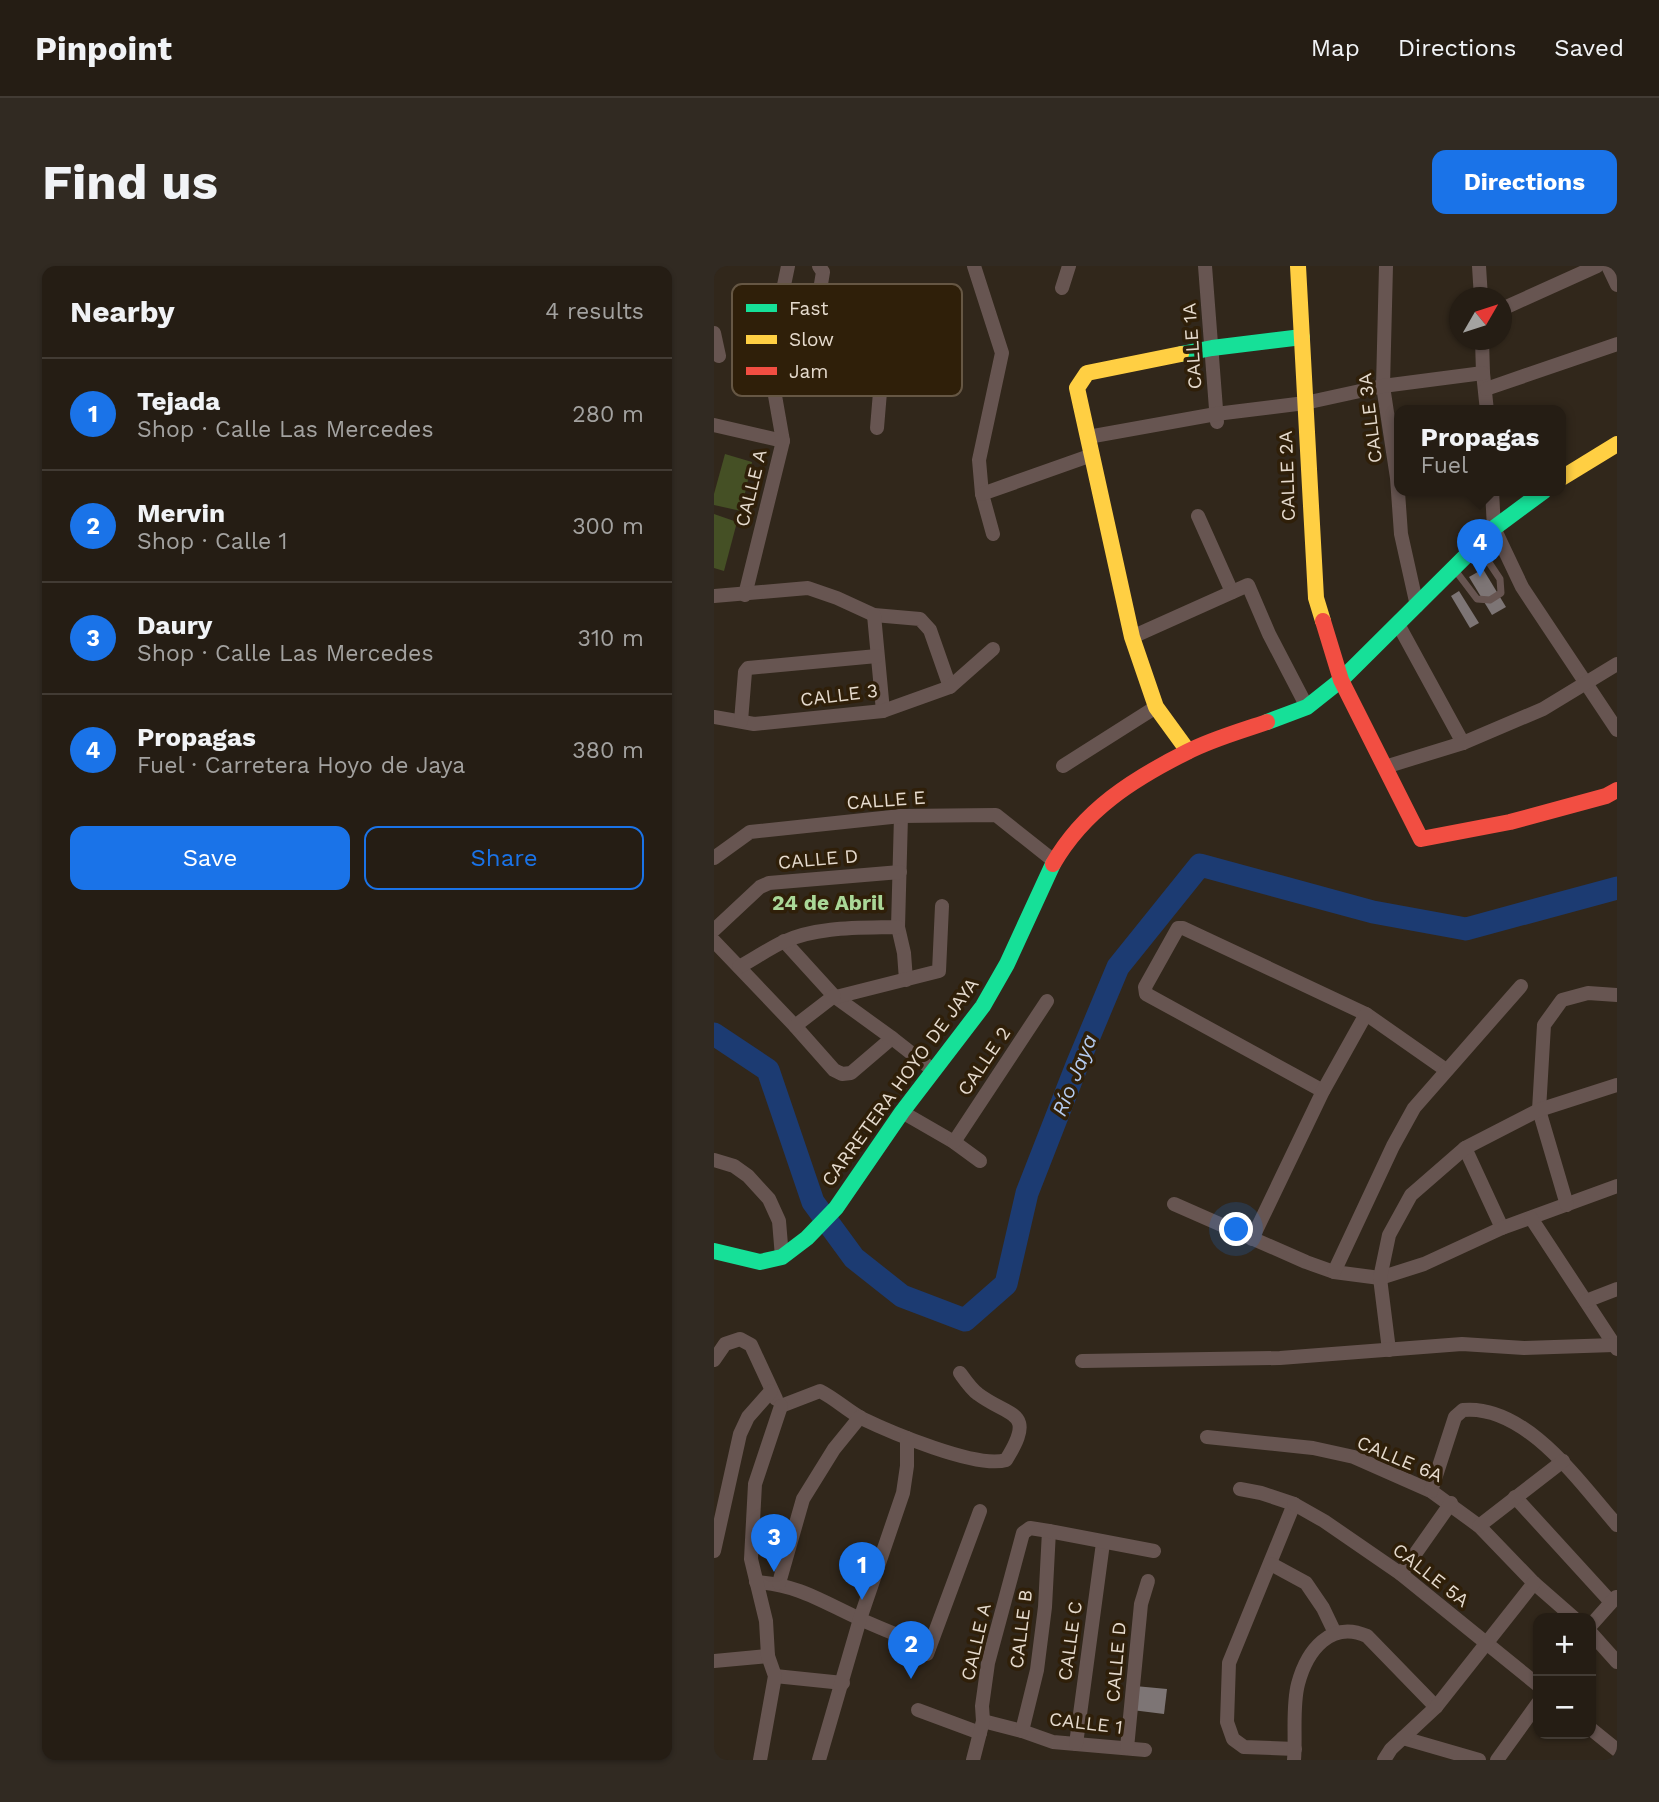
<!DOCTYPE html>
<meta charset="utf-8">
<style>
:root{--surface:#251d14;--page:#312a22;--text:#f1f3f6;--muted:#a3a2a0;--line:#423b34;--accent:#1a73e8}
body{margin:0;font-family:"Work Sans",sans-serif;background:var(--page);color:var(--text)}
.controls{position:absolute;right:21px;bottom:21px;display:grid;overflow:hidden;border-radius:14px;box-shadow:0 2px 5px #0004}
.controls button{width:63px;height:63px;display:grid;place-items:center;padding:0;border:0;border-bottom:2px solid var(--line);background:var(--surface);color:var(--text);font:35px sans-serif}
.compass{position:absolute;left:735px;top:21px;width:63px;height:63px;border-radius:50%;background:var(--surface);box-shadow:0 2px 5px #0004;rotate:51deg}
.you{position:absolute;left:523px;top:964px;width:24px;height:24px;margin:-18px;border:5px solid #fff;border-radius:50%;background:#1a73e8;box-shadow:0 0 0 10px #1a73e833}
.badge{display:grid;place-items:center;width:46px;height:46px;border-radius:50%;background:var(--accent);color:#fff;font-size:23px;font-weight:700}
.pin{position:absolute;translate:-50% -58px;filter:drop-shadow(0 2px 4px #0008)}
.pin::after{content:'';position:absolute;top:37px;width:24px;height:21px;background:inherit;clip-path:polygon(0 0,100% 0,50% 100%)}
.popup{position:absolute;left:680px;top:139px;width:172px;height:91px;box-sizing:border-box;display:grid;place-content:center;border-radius:14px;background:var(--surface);filter:drop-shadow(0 2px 5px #0005);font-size:23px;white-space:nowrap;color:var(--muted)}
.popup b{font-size:26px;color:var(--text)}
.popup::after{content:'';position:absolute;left:50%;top:100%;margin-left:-14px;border:14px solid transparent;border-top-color:var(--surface)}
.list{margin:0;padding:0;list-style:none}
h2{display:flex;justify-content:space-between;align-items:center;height:91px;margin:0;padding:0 28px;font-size:30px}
h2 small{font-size:23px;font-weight:400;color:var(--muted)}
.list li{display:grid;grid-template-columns:46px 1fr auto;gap:21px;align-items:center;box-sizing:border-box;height:112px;padding:0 28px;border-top:2px solid var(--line)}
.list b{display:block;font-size:26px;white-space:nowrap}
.list p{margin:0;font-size:23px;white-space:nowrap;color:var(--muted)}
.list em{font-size:23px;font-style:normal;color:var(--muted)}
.actions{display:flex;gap:14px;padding:21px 28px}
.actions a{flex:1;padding:16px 0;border:2px solid var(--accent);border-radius:14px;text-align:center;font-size:24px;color:var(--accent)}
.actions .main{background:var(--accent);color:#fff}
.map{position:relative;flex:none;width:903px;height:1494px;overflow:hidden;border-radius:14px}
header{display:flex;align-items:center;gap:42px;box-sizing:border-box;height:98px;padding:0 35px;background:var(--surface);border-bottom:2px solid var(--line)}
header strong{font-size:33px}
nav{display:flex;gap:38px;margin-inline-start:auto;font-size:24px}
.intro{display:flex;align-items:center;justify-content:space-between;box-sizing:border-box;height:168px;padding:0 42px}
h1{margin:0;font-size:49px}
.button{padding:18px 32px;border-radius:14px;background:var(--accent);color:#fff;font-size:24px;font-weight:700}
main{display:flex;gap:42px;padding:0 42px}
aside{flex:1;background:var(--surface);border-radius:14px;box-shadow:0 2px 5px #0004}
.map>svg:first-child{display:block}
.park{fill:#455025}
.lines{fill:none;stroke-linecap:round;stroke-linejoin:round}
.river{stroke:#1c3b72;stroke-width:23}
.building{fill:#7d7575}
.lane{stroke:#675551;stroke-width:7}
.street{stroke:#675551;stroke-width:14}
.fast{stroke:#16e098;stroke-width:16}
.slow{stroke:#ffcf43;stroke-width:16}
.jam{stroke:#f24e42;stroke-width:16}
.labels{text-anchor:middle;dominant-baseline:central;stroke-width:7;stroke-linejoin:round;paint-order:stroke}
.street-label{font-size:19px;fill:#e6dbce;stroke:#2f1f09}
.neighbourhood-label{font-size:21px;font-weight:bold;fill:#aad898;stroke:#2f1f09}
.water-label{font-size:21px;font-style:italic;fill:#b5cbf0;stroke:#2f1f09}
.key{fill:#2f1f09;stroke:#665744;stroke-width:2}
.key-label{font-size:19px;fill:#e6dbce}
</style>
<header>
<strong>Pinpoint</strong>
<nav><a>Map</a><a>Directions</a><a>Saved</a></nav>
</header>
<div class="intro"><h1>Find us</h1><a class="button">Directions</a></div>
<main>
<aside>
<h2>Nearby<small>4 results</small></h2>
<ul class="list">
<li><span class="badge">1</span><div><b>Tejada</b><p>Shop · Calle Las Mercedes</p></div><em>280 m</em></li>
<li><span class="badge">2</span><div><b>Mervin</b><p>Shop · Calle 1</p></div><em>300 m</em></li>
<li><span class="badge">3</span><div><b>Daury</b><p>Shop · Calle Las Mercedes</p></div><em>310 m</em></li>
<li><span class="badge">4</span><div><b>Propagas</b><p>Fuel · Carretera Hoyo de Jaya</p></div><em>380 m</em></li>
</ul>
<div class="actions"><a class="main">Save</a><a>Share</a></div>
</aside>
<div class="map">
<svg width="903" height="1494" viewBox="0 0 903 1494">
<rect width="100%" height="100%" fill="#31271b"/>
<g class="park">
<polygon points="11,188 38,196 27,245 0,239 0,228"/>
<polygon points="0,248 23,256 10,305 0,302"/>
</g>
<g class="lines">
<polyline class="river" points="0,768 54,804 99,936 140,992 188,1030 251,1054 292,1018 313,927 363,799 404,701 486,599 659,646 752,663 903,622"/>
</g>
<g class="building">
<polygon points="769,303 792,341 778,349 755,311"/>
<polygon points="745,325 765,357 756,362 737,330"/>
<polygon points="421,1420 453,1423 450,1448 418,1444"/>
</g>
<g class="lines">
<polyline class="lane" points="741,304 763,333 776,334 787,327 786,313 764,280"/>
<g class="street">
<polyline points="260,0 288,87 265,194 268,228 279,268"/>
<polyline points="491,0 503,156"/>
<polyline points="672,0 669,120 683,212 687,268 703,340"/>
<polyline points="765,0 767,32"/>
<polyline points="894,0 903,19"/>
<polyline points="348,22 355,0"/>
<polyline points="788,43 883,0"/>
<polyline points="0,67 5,90"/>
<polyline points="768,74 769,107 773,145"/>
<polyline points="57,107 167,116"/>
<polyline points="92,109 109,6 105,0"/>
<polyline points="772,123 903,78"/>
<polyline points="0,159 69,175"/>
<polyline points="163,162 172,54"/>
<polyline points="374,171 502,148 591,137 669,120 769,107"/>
<polyline points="778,225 780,262 808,321 903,464"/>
<polyline points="268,228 378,189"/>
<polyline points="484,250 518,326"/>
<polyline points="31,329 69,175 57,107 60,67 74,0"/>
<polyline points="0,330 94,322 123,332 160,349 206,353 216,364 236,421"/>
<polyline points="160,349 169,445"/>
<polyline points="684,358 749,477"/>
<polyline points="418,371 534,319 555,368 593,441"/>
<polyline points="0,451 40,458 169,445 236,421 279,383"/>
<polyline points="27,455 31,406 34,402 163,390"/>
<polyline points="349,500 442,441"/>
<polyline points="671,501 749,477 829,443 903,398"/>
<polyline points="187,550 184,661 190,687 192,714"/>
<polyline points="0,592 36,566 187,550 282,549 340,595"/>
<polyline points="0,664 46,621 55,617 186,606"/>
<polyline points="0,675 81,760 120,804 128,808 137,807 178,772"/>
<polyline points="70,675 120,730 178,772 220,805"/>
<path d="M25 701C40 693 54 683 69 676 103 660 147 662 184 661"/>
<polyline points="122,731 225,705 228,640"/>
<polyline points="81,760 120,730"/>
<polyline points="609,825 432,728 431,721 464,662 469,662 652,748 732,804"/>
<polyline points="188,846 240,876 266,895"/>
<polyline points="240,876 333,735"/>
<polyline points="751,882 788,962"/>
<polyline points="0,894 20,900 34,910 55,933 65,955 68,991"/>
<polyline points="460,938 592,996 620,1006 666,1012 710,998 788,962 903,920"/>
<polyline points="853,939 825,844 830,759 848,734 874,727 903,729"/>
<polyline points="817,952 903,1083"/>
<polyline points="538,973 609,825 652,748"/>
<polyline points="620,1006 679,880 700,842 807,720"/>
<polyline points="872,1035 903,1023"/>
<polyline points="675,1084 666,1012 675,969 697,929 751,882 825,844 903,819"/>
<polyline points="0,1094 11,1078 26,1073 37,1079 62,1133"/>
<polyline points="368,1095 566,1092 748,1078 810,1082 900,1079"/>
<path d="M67 1140 106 1125C120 1132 133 1144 147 1152 176 1166 263 1203 292 1194 323 1144 296 1152 264 1128 257 1123 251 1114 246 1107"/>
<polyline points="493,1171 599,1182 640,1191 717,1225 765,1260 820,1317 860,1352"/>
<polyline points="526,1223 547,1227 580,1238 515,1397 513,1456 519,1473 530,1481 581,1483"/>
<path d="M717 1225 741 1151 749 1144C812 1138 866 1217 903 1259"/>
<polyline points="801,1231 896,1335"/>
<polyline points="580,1238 610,1255 687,1308 824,1419"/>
<polyline points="765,1260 849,1195"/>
<polyline points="0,1285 26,1168 34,1151 57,1125"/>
<polyline points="557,1298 592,1317 609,1342 621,1367"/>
<polyline points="687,1308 737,1237"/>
<path d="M42 1316C84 1319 107 1335 144 1352 167 1363 192 1372 215 1382"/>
<polyline points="65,1317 89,1233 120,1183 146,1151"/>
<polyline points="877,1359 902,1331"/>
<polyline points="877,1367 903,1396"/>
<polyline points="213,1388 266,1245"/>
<polyline points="0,1395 54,1390"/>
<polyline points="61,1410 129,1417"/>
<polyline points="204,1444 266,1467"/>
<polyline points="269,1455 308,1465 339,1476 431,1484"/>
<polyline points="877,1463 903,1484"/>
<polyline points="308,1465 323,1404 331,1341 335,1265"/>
<polyline points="689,1472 765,1494"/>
<polyline points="362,1478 389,1277"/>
<polyline points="413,1482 427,1338 434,1315"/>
<polyline points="46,1494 61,1410 54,1390 52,1355 37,1293 41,1218 67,1140"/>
<polyline points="105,1494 146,1353 189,1227 193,1200 193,1172"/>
<polyline points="259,1494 269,1455 268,1440 274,1397 309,1267 316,1262 335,1265 440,1285"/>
<path d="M580 1494C582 1470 578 1441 584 1418 593 1384 617 1354 653 1370L722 1441"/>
<polyline points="670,1494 677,1483 722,1441 820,1317"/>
<polyline points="783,1494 824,1437"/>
</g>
<g class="fast">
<polyline points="467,88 498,82 588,71"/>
<polyline points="553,456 593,441 627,414 780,262 830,225"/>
<polyline points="0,985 46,996 68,991 93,972 122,942 188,846 269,740 293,698 339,598"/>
</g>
<g class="slow">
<polyline points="584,0 602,332 609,355"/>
<polyline points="467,88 373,107 363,122 418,371 442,441 474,485"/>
<polyline points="846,213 903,178"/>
</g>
<g class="jam">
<polyline points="609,355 627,414 707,573 796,556 892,530 903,524"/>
<path d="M339 598C370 544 419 513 473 486 498 473 527 465 553 456"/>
</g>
</g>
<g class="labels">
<g class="street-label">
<text transform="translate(478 80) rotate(-94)">CALLE 1A</text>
<text transform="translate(656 152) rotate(-97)">CALLE 3A</text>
<text transform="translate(573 210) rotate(-92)">CALLE 2A</text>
<text transform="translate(37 222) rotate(-76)">CALLE A</text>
<text transform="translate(125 429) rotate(-7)">CALLE 3</text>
<text transform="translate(172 534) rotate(-4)">CALLE E</text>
<text transform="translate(104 593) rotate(-5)">CALLE D</text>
<text transform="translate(270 795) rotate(-56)">CALLE 2</text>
<text transform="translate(186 816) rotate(-54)">CARRETERA HOYO DE JAYA</text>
<text transform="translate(686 1193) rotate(23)">CALLE 6A</text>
<text transform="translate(717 1309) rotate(38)">CALLE 5A</text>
<text transform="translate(307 1363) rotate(-83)">CALLE B</text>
<text transform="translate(356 1375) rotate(-82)">CALLE C</text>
<text transform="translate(262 1376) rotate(-77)">CALLE A</text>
<text transform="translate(402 1396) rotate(-85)">CALLE D</text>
<text transform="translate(372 1457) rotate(7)">CALLE 1</text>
</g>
<g class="neighbourhood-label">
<text x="114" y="636">24 de Abril</text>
</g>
<g class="water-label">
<text transform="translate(360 809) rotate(-68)">Río Jaya</text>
</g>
</g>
<rect x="18" y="18" width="230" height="112" rx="10" class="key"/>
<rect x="32" y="38" width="31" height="8" fill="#16e098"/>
<rect x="32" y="69" width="31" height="9" fill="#ffcf43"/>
<rect x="32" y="101" width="31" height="8" fill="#f24e42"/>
<g class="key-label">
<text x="75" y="49">Fast</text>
<text x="75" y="80">Slow</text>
<text x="75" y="112">Jam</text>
</g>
</svg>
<div class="controls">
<button>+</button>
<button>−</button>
</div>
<svg class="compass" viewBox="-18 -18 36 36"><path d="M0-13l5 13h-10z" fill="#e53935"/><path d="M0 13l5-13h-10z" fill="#a3a2a0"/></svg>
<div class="you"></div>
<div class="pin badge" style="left:148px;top:1334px">1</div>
<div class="pin badge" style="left:197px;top:1413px">2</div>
<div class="pin badge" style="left:60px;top:1306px">3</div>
<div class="pin badge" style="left:766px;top:311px">4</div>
<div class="popup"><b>Propagas</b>Fuel</div>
</div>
</main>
